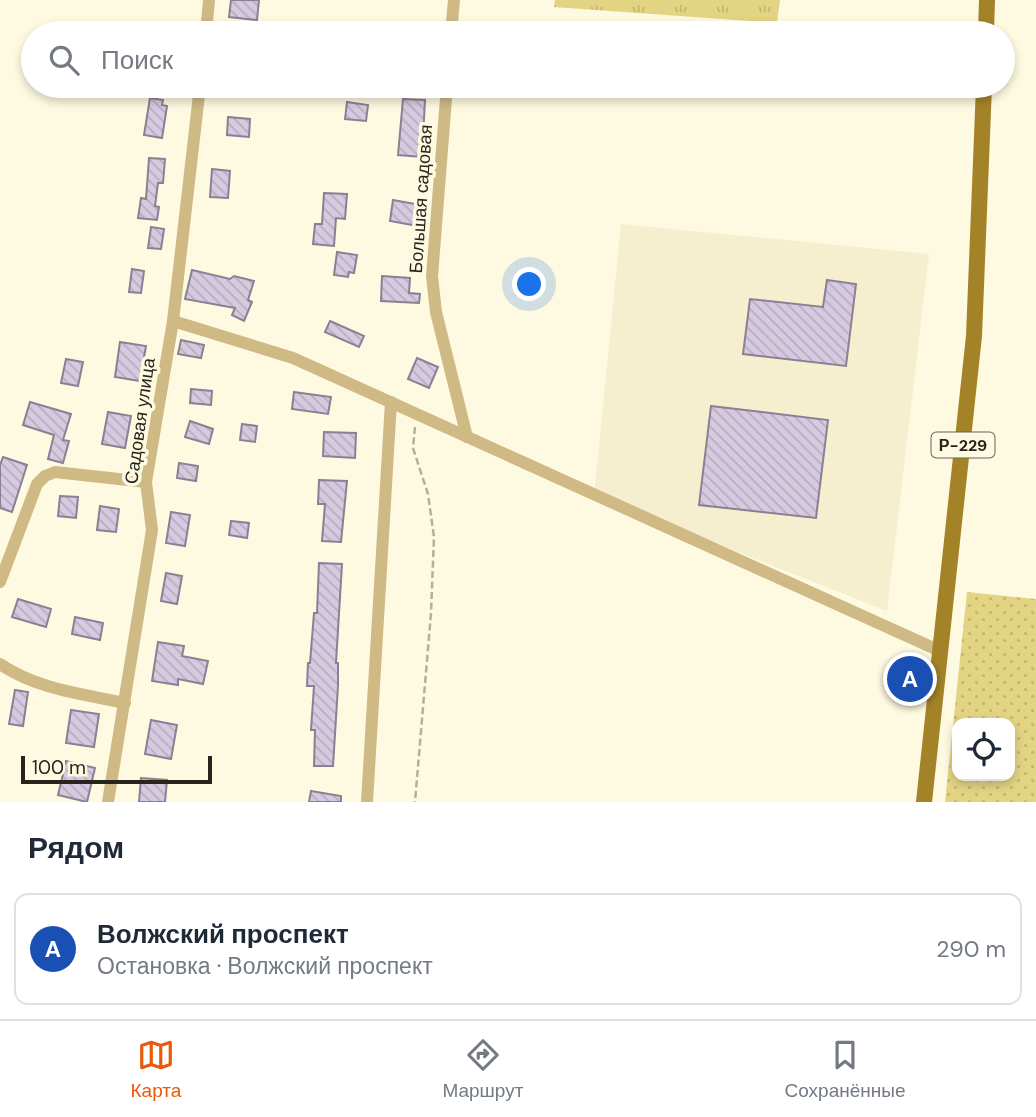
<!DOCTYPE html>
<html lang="ru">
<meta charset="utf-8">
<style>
:root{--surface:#fff;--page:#f6f6f7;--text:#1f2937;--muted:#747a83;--line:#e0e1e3;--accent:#ea580c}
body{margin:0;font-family:"DM Sans",sans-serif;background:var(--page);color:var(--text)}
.controls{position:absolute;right:21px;bottom:21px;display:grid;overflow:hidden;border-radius:14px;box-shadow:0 4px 10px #0003}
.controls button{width:63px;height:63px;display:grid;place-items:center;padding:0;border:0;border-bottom:2px solid var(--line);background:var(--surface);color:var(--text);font:35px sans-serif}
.scale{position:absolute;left:21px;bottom:18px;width:191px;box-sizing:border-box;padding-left:7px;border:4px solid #26241b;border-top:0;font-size:19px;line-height:24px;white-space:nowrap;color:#26241b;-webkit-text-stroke:5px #fef9e1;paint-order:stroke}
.you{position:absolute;left:530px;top:285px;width:24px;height:24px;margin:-18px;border:5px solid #fff;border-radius:50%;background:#1a73e8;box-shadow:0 0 0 10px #1a73e833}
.badge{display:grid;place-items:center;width:46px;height:46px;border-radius:50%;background:var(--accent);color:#fff;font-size:23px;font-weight:700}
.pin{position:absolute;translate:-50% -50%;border:4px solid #fff;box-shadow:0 2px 7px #0006}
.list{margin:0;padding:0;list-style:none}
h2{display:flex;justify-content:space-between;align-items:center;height:91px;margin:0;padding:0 28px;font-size:30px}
h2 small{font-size:23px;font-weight:400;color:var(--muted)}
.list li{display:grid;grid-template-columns:46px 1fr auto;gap:21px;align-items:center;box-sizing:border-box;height:112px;margin:0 14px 14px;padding:0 14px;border:2px solid var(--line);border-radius:14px}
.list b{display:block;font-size:26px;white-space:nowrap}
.list p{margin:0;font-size:23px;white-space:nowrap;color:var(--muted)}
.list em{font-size:23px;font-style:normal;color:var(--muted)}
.icon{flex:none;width:38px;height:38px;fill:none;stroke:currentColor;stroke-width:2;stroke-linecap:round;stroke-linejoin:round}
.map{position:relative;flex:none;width:1036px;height:802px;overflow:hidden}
.search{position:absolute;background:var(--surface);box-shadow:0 4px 10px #0003;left:21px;right:21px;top:21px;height:77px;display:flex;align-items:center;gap:18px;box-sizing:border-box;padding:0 24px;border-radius:38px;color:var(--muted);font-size:26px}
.sheet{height:217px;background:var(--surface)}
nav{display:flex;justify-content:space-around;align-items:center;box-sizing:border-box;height:98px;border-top:2px solid var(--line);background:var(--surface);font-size:19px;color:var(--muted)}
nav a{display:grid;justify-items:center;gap:4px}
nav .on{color:var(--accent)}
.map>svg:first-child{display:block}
.built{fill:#f5efcf}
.grass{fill:url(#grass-tufts)}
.park{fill:url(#park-dots);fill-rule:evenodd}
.building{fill:url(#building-back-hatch);stroke:#8a8094;stroke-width:2}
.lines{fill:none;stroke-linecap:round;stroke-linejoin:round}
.path{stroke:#b3af9c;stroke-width:2.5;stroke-dasharray:7 3.5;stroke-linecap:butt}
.minor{stroke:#cfb984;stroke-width:12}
.major{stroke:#a48328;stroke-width:16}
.labels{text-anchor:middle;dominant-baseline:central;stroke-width:7;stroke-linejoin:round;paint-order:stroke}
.shield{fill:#fef9e1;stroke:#676456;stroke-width:2}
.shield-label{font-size:16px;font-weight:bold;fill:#26241b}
.street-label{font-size:18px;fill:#26241b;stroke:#fef9e1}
</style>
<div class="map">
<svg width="1036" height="802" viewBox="0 0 1036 802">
<defs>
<pattern id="grass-tufts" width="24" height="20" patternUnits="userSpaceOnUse" patternTransform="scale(1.75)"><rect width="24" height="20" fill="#e3d483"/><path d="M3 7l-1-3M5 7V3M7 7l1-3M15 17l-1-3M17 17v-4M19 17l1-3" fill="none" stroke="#c3b671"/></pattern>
<pattern id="park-dots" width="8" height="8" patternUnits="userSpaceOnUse" patternTransform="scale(1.75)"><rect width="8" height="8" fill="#e3d483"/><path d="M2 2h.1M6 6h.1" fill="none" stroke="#c3b671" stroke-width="1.8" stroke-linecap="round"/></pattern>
<pattern id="building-back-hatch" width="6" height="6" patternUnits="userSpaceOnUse" patternTransform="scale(1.75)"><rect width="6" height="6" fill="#d5cadf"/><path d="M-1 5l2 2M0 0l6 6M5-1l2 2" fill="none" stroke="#b7adbf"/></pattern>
</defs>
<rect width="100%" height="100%" fill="#fef9e1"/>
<polygon class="built" points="621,224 929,254 887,611 594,495"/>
<polygon class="grass" points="555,0 780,0 777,23 554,7"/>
<path class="park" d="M967 592 1036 599V802H945ZM957 723H1010V776H957Z"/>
<g class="building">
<polygon points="231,0 259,0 257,20 229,17"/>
<polygon points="150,98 163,100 162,105 167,106 162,138 144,135"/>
<polygon points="403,99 425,100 422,157 398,155"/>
<polygon points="347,102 368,105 366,121 345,119"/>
<polygon points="228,117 250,119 249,137 227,135"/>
<polygon points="149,158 165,159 163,183 158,183 155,206 159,207 157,220 138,218 141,198 146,199"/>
<polygon points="212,169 230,171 228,198 210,197"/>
<polygon points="324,193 347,194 345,219 336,218 334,246 313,244 315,224 322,224"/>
<polygon points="393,200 421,205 418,226 390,221"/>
<polygon points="151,227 164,229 161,249 148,248"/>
<polygon points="337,252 357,255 354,273 349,272 348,277 334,275"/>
<polygon points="132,269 144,271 141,293 129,292"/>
<polygon points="192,270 230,279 234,276 254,281 248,300 252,302 244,321 232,315 235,308 185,299"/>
<polygon points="382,276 410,278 409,293 420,294 419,303 381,301"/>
<polygon points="827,280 856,284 846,366 743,354 750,299 823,307"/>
<polygon points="330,321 364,336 359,347 325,332"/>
<polygon points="181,340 204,345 201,358 178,354"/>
<polygon points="120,342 146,346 140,381 115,377"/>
<polygon points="417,358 438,367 429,388 408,379"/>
<polygon points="66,359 83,362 78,386 61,383"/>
<polygon points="191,389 212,391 211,405 190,403"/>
<polygon points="294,392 331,397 328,414 292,409"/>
<polygon points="30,402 71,414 63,440 69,441 63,463 48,459 54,435 23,425"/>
<polygon points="711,406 828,420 816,518 699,505"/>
<polygon points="108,412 131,416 125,448 102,444"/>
<polygon points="190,421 213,429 209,444 185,437"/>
<polygon points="242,424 257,426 255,442 240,440"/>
<polygon points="324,432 356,433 355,458 323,456"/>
<polygon points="3,457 27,465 12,512 0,508 0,465"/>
<polygon points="179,463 198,466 196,481 177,478"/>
<polygon points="319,480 347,481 341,542 322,541 325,504 318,504"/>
<polygon points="60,496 78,497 76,518 58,516"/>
<polygon points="100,506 119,509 116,532 97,530"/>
<polygon points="171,512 190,515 185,546 166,543"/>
<polygon points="231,521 249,523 247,538 229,535"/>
<polygon points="319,563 342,564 336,663 338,663 338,686 333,766 314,766 315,730 311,730 314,686 307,686 308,663 310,663 314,613 317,613"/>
<polygon points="166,573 182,576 177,604 161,601"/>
<polygon points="18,599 51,609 46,627 12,617"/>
<polygon points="75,617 103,623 100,640 72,634"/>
<polygon points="158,642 184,646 182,656 208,661 203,684 178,679 178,685 152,681"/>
<polygon points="15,690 28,692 23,726 9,724"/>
<polygon points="71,710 99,714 94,747 66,743"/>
<polygon points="151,720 177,725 171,759 145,754"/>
<polygon points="66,761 95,768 87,802 58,795"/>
<polygon points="141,778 167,780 165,802 139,802"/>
<polygon points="311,791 341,796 341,802 309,802"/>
</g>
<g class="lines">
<polyline class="path" points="415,427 413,448 428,494 434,537 431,613 415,802"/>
<g class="minor">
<polyline points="206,33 209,0"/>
<polyline points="451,33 454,0"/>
<polyline points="447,86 432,276 436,312 467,437"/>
<polyline points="173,321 293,358 940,651"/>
<polyline points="0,582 37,484 45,476 55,472 146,482"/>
<path d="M0 664C36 689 83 694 125 703"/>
<polyline points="108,802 152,530 146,482 173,321 200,86"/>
<polyline points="367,802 391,402"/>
</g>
<g class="major">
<polyline points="986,33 987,0"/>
<polyline points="924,802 974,336 984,86"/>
</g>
</g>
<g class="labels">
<rect class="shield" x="931.5" y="432.5" width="63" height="25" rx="5"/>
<g class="shield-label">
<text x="963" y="445">Р-229</text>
</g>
<g class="street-label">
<text transform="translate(421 199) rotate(-86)">Большая садовая</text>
<text transform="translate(140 421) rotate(-82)">Садовая улица</text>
</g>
</g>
</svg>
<div class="controls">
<button><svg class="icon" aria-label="locate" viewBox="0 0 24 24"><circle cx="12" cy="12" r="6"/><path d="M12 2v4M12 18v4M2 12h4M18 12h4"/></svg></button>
</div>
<div class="scale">100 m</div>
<div class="you"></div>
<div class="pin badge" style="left:910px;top:679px;background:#1a4fb4">A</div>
<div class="search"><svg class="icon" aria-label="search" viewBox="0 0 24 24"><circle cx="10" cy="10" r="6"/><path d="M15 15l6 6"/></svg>Поиск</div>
</div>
<section class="sheet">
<h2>Рядом<small></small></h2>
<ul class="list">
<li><span class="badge" style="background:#1a4fb4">A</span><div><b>Волжский проспект</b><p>Остановка · Волжский проспект</p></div><em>290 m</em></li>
</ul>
</section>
<nav>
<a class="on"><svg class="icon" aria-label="map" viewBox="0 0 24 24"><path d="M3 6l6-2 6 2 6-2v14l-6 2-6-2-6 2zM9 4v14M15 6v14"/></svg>Карта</a>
<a><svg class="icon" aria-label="directions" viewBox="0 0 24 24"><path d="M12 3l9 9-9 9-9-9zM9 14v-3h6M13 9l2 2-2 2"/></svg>Маршрут</a>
<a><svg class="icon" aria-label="saved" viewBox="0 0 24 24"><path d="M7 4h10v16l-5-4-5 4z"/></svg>Сохранённые</a>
</nav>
